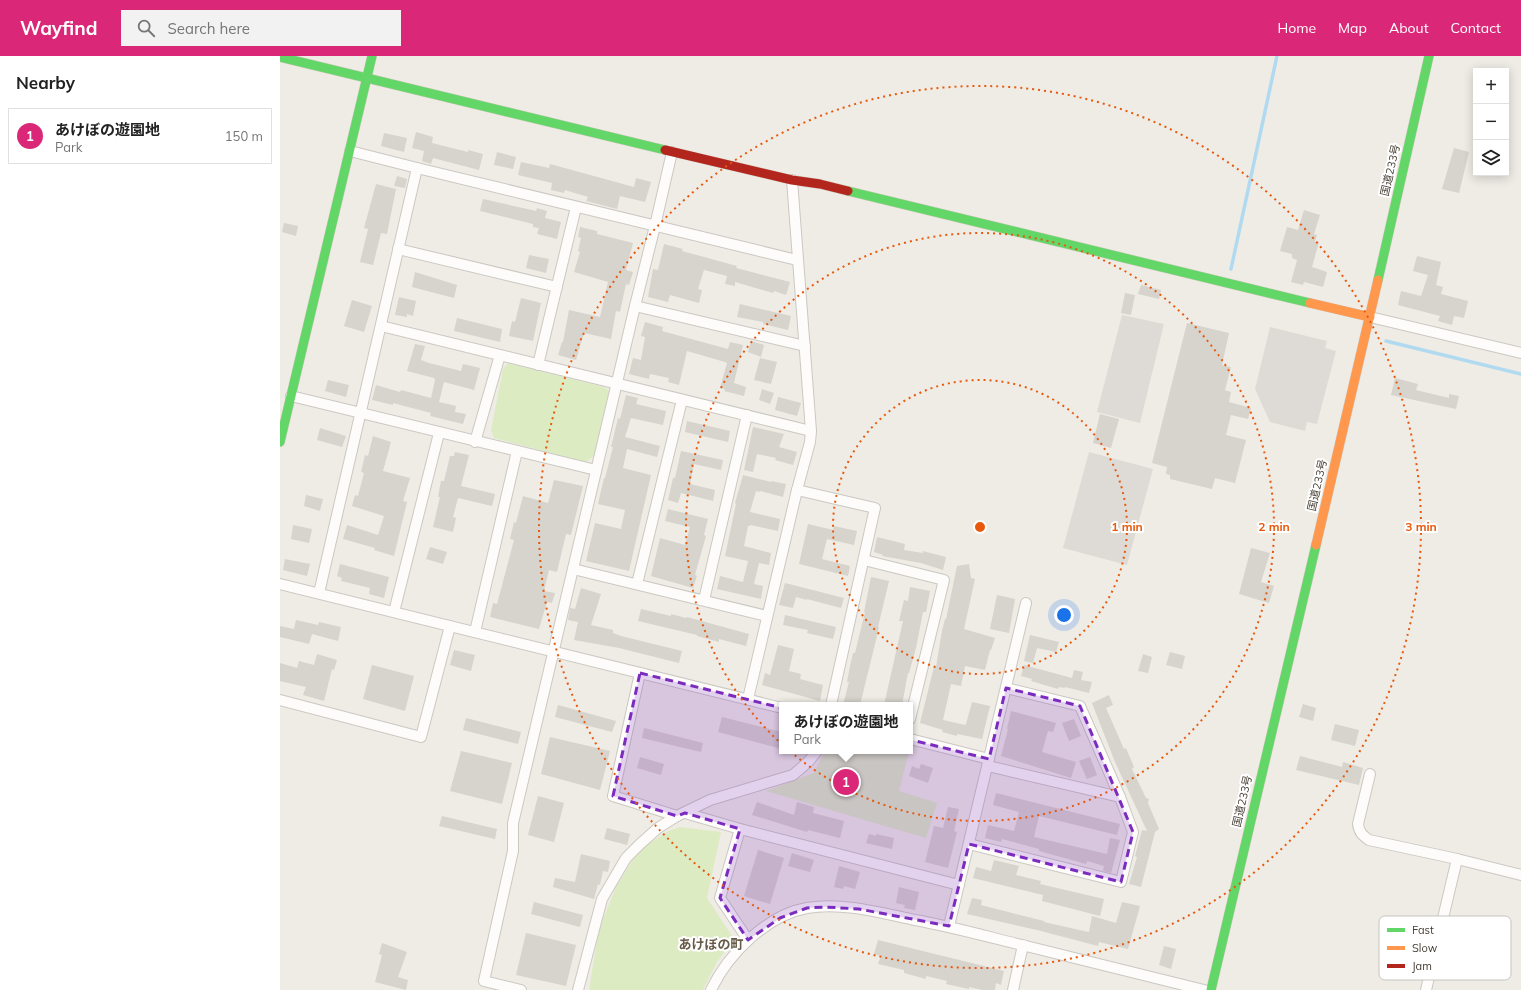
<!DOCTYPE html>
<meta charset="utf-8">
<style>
:root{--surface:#fff;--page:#f2f2f2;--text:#222;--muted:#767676;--line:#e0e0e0;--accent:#db2777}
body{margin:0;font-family:Mulish,"Noto Sans JP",sans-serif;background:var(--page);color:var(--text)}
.controls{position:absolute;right:12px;top:12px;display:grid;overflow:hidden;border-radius:0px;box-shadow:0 2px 10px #0003}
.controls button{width:36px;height:36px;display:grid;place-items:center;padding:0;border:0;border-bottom:1px solid var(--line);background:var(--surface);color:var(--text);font:20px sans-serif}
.you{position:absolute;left:784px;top:559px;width:14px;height:14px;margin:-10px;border:3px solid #fff;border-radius:50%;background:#1a73e8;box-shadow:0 0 0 6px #1a73e833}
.badge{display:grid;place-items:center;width:26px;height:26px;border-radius:50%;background:var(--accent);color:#fff;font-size:13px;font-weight:700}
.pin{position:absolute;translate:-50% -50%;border:2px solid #fff;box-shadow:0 1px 4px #0006}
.popup{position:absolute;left:499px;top:646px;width:134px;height:52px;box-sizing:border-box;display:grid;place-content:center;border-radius:0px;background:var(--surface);filter:drop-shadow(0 1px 3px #0005);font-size:13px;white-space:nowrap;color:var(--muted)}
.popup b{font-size:15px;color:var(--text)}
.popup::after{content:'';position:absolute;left:50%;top:100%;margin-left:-8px;border:8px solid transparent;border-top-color:var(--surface)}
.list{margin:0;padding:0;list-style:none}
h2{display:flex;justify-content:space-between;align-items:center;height:52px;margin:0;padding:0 16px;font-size:17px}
h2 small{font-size:13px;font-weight:400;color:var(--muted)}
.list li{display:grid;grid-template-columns:26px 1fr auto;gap:12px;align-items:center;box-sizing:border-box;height:56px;margin:0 8px 8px;padding:0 8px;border:1px solid var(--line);border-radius:0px}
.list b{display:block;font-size:15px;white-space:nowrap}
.list p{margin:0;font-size:13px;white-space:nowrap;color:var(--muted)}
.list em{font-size:13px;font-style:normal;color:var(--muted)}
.icon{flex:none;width:22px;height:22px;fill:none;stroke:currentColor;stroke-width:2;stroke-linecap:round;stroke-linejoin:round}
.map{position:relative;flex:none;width:1241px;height:934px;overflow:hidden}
header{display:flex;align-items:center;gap:24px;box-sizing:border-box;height:56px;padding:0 20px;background:var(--accent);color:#fff}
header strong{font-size:19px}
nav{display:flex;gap:22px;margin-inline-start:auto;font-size:14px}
.search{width:280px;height:36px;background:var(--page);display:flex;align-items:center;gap:10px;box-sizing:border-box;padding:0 14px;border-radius:0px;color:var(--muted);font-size:15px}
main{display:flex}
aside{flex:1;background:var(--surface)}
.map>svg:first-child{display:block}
.green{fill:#ddebc3}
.parking{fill:#dedbd6}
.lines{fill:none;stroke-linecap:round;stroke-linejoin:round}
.stream{stroke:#b1daf1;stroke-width:3.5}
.building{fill:#d7d3cd}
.street-casing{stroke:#cbc8c2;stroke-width:12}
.fast-casing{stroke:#d0cabd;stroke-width:10}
.slow-casing{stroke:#d0cabd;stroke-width:10}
.jam-casing{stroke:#d0cabd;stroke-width:10}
.street{stroke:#fdfcfb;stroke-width:10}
.fast{stroke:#63d668;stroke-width:9}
.slow{stroke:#ff974d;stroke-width:9}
.jam{stroke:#b3261e;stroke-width:9}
.marked{fill:#7b2cbf;fill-opacity:0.2;stroke:#7b2cbf;stroke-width:3;stroke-dasharray:8 5;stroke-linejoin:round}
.ring{fill:none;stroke:#e8590c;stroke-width:2;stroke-dasharray:2 4}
.labels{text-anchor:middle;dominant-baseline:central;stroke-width:4;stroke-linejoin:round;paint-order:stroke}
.street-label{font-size:11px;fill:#443d32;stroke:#fff}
.quarter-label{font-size:13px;font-weight:bold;fill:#685a48;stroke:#fff}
.key{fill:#fff;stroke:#c7c5c2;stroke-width:1}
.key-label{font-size:11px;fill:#443d32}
.centre{fill:#e8590c;stroke:#fff;stroke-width:2}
.ring-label{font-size:12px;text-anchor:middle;font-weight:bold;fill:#e8590c;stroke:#fff;stroke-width:4;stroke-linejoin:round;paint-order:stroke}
</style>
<header>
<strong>Wayfind</strong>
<div class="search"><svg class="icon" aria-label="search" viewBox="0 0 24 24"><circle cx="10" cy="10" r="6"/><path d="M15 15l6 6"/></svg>Search here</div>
<nav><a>Home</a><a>Map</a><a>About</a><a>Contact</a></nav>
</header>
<main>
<aside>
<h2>Nearby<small></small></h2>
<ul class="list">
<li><span class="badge">1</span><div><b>あけぼの遊園地</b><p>Park</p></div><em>150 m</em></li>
</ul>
</aside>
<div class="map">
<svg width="1241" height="934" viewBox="0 0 1241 934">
<rect width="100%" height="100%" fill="#efece6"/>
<g class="green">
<polygon points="228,307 324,331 329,335 314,400 306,406 214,382 211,374 223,313"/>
<polygon points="545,695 629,695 619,735 657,747 646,782 486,735 534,717"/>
<polygon points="400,771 441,776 427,842 454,883 437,906 423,934 309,934 319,873 336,831 359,794 388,775"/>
</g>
<g class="parking">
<polygon points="842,259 884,268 860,367 817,356"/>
<polygon points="990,271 1047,285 1045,292 1056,295 1037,368 1027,366 1025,375 990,366 975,333"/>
<polygon points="809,396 873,413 847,509 783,492"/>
</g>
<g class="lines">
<g class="stream">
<polyline points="951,213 997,0"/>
<polyline points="1106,285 1241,318"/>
</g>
</g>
<g class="building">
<polygon points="136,76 153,81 152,87 188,96 188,94 203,98 199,114 153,102 151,108 142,105 144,95 132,92"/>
<polygon points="104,77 127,82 124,96 101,90"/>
<polygon points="1174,92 1189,96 1179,137 1162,133"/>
<polygon points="217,96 236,101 233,113 214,109"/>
<polygon points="241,106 269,112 270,108 354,131 356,122 371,126 365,146 340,140 337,153 306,145 308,141 285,134 284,137 271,134 272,127 238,119"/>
<polygon points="117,120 127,123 125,132 114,130"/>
<polygon points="96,128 116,133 107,178 101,177 93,209 80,206 88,173 84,172"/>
<polygon points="203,143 256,155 257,152 267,155 265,162 281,166 277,183 257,178 259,172 253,171 253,168 200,155"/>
<polygon points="1024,154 1040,159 1034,178 1037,179 1035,186 1039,186 1032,211 1047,216 1043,231 1024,226 1023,229 1011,226 1017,204 1012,202 1012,198 1000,195 1007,171 1018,174"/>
<polygon points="4,167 18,170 16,180 2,176"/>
<polygon points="300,171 317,175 317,178 353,187 346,214 353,216 349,229 346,228 340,256 336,255 331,283 304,277 296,304 278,299 282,286 283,286 289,254 320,261 328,226 294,216 300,196 298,195 301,182 298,181"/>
<polygon points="384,188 403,193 402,195 457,210 456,212 510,226 506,239 494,235 493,237 455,226 455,230 445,228 447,220 424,214 418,233 422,234 419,247 390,239 388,246 368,241 373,213 378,214"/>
<polygon points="249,199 269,203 266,217 246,212"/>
<polygon points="1137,200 1161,206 1156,229 1163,231 1161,238 1188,245 1184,262 1174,260 1172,269 1158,265 1160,260 1118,249 1121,235 1141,240 1148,219 1133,215"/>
<polygon points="135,216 177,229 174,242 132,231"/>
<polygon points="861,229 881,234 879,243 858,238"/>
<polygon points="845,237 855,239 851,259 841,257"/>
<polygon points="119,241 136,245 133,260 127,258 127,261 115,259"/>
<polygon points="241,242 261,247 253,285 229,280 232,265 235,266"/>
<polygon points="72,244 92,250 84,276 64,270"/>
<polygon points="460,248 511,260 508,274 483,268 483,266 457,261"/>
<polygon points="177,262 222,273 220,286 174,275"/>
<polygon points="365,266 383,271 382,275 448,293 450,286 463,289 454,327 466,331 464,340 444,335 445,333 440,332 447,307 445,306 407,295 399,329 388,326 389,322 370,318 369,323 349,318 353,302 361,304 365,281 361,280"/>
<polygon points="907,267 949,277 942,309 951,311 945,334 951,336 949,346 971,352 968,363 951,359 946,379 966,384 955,427 935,422 932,433 890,423 890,419 886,418 887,411 872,407"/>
<polygon points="471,285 484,289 481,301 468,296"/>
<polygon points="135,288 145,290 141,304 149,307 181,315 183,308 200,312 194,334 164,326 159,346 176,350 175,356 186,358 183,368 150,360 151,357 113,347 113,349 92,344 96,329 120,336 121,334 151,342 155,324 154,322 127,315"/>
<polygon points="480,302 497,306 491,328 474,324"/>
<polygon points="1115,322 1138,328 1136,334 1169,342 1169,338 1179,340 1176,353 1111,339"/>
<polygon points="48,324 69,329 66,341 45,335"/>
<polygon points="482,333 494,337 490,348 479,344"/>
<polygon points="346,339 358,342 356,348 386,355 383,369 351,362 345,381 380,390 377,401 347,393 343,412 371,419 349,515 306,505 315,467 341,473 345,454 318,448 324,422 325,422 333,391 331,391 338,362 340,363"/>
<polygon points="498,341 521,347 517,360 495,354"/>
<polygon points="820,358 839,363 831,392 813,387"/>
<polygon points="407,365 450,375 448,386 405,376"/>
<polygon points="473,371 504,378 499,391 517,396 513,409 495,404 496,402 477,398 473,416 464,414"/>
<polygon points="40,372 66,380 62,391 37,384"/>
<polygon points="93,380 111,386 103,415 130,422 123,445 127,446 114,500 94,494 95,492 63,483 67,469 98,479 104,460 72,450 75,439 78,440 84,417 81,416 85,399 88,400"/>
<polygon points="401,395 443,404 441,414 414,408 410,428 435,434 433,445 401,437 398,447 388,444 393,422 395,422"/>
<polygon points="175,396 189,399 181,430 215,438 212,450 178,442 173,461 176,462 173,476 153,471 160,441 158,441 161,425 164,425 170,400 174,400"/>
<polygon points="463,419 491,426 491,425 506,428 503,441 480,435 480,436 476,435 470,456 500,463 498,475 471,469 470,470 468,470 464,490 491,497 489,509 479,507 474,528 483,530 481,543 437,533 440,520 463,526 468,505 445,500 456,448 455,447"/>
<polygon points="274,424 303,430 291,479 286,478 277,516 269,514 264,535 275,537 272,547 267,546 259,573 210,561 213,547 217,548 234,484 230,483 234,466 236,467 243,440 268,447"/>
<polygon points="26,439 43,443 40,455 24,450"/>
<polygon points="388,453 428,463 424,479 426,480 415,519 417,520 413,532 371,520 380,482 405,489 410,471 385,465"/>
<polygon points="528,468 553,474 554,470 577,475 574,489 547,483 542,503 570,510 568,520 519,508"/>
<polygon points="13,469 32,473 29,487 11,483"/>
<polygon points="597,481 625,488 624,494 643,497 643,495 666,501 663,514 641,507 602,500 603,499 594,496"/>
<polygon points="150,491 167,496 163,508 146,503"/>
<polygon points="971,492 990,497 981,526 994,530 989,547 959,538"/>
<polygon points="5,503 30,508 27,520 3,514"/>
<polygon points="60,508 109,521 104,542 89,538 90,532 61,525 62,522 57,520"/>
<polygon points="689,508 691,522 695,523 684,573 715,582 711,594 710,594 705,614 685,610 681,630 671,628 663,664 685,669 686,668 692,646 710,650 702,683 677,678 677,680 662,676 663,674 640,667 654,611 656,611 662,575 665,563 666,563 677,510"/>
<polygon points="591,521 609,525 598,571 599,571 597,580 580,649 563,649 569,626 567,626 570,610 573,597 575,597 585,556 584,556"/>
<polygon points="505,527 564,542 561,552 527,543 527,544 516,541 513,552 499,549"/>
<polygon points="630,531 650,535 646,556 643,556 636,592 629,617 628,617 622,649 604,649 623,565 619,565 624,544 628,545"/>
<polygon points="301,532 321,538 311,569 333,574 333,577 341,580 402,595 399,607 339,592 294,584 298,566 288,564 290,552 295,553"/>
<polygon points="717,539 735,543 729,577 710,573"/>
<polygon points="361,553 391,560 391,558 406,562 407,561 469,578 466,590 439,583 439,586 417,580 417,579 358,565"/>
<polygon points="505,559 556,571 553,583 527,577 528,574 503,569"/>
<polygon points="16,564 38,569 39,566 61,571 58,585 32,578 29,588 0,581 0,570 14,573"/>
<polygon points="750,579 779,586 776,596 757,592 753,607 744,605"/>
<polygon points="498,589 514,593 509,615 521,618 520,623 543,629 540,645 482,629 485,617 490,619"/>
<polygon points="174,594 195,599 191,615 170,609"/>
<polygon points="890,596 905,600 902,613 886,609"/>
<polygon points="37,598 57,604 54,614 52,613 44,645 23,639 26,631 0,625 0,607 17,612 19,605 34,609"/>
<polygon points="863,598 872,601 868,617 858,615"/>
<polygon points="92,609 134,620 125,655 83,643"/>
<polygon points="744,609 792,622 794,614 803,616 801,624 812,626 809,637 785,631 785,632 779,631 778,633 751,625 752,623 741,620"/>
<polygon points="829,639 833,649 826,652 844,693 846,692 854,711 852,713 866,742 869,743 868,747 879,773 875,776 861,831 849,828 857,801 855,800 862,774 867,775 835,706 812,647"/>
<polygon points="1023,648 1036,652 1033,665 1019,661"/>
<polygon points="278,649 336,665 332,676 275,661"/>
<polygon points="731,655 776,667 773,676 768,675 762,696 796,706 791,722 721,700 728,673 727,673"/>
<polygon points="442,661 502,676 502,693 438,676"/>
<polygon points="186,662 241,676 238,688 183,674"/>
<polygon points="794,663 801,680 789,685 782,667"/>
<polygon points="1055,668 1079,674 1075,690 1051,684"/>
<polygon points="364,672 423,687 421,696 362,682"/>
<polygon points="270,681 330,695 320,734 261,718"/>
<polygon points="181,695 232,707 222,748 170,735"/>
<polygon points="1020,700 1062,711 1063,706 1083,712 1079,729 1016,714"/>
<polygon points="360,701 384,708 381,719 357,712"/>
<polygon points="810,701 817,719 807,723 799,705"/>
<polygon points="641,708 653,712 648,727 629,720 632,710 639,713"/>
<polygon points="716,737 840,768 837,779 759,760 754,781 827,798 830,782 840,784 831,817 823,815 824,810 807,805 806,808 759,795 759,793 722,783 721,786 705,782 708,769 734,775 739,756 713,749"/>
<polygon points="258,740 284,747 274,786 248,779"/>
<polygon points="477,746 514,759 517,746 534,751 533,757 564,765 560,782 528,774 527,776 472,759"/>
<polygon points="668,751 679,753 674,775 677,776 668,812 645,806 654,770 663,772"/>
<polygon points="162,760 217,773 215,783 159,770"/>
<polygon points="327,772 350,778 347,789 324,783"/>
<polygon points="589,778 596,780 596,778 614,782 612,793 586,787"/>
<polygon points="478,794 504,802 490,848 464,840"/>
<polygon points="512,797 534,804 530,816 508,810"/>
<polygon points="301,798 330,805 328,816 323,815 320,829 318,828 314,843 273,831 275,822 295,826"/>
<polygon points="714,804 739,810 736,819 761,825 760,828 824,843 820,860 762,845 763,839 693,822 696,811 711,815"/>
<polygon points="559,810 580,816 575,833 564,830 563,833 554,831"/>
<polygon points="619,831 639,836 635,854 624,852 625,849 616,847"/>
<polygon points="692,842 702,844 701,849 764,865 764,866 804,875 809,876 812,860 836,867 842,846 860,850 848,893 819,886 818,890 761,875 687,858"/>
<polygon points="254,846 303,859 300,871 251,858"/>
<polygon points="246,877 296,889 286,930 236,919"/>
<polygon points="598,884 724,915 721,929 716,927 715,934 702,934 689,931 689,933 666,928 667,925 646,920 646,923 624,917 624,914 598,908 601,900 594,898"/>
<polygon points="102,887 127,896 118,921 128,924 126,934 95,926 102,899 99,898"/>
<polygon points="884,890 896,893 891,913 879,909"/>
</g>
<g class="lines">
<g class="street-casing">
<g id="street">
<polyline points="70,95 137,112 517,204"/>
<polyline points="118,193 277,231"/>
<polyline points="355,250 525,290"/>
<polyline points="1090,261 1241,297"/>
<polyline points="101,270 531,375"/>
<polyline points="258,309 296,151"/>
<polyline points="11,340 316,414"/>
<polyline points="195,386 220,299"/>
<polyline points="517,434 595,452 551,649"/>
<polyline points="584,504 664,524 630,663"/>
<polyline points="293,513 487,560"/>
<polyline points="0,528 502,652"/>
<polyline points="357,528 402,344"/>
<polyline points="39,537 137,112"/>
<polyline points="424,544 467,359"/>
<polyline points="114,556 159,377"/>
<polyline points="195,576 237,395"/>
<polyline points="360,617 333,740 397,760"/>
<polyline points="468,643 517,434 530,386 531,375 512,124"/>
<polyline points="0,644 141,681 170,570"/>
<polyline points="630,683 709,703"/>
<polyline points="708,710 840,741"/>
<path d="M1090 718 1078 768C1079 776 1082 779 1089 784L1177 803"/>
<polyline points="405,757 460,773 679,829"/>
<polyline points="460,773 440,842 468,884"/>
<polyline points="689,788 841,826 853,776 840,741 800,650 726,632"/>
<polyline points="669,870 746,547"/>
<polyline points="241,934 204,925 233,795 233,767 355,250 375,170 392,96"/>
<polyline points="298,934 322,843 346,802 360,788 378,772 397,760 430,744 513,719 528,706 537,695"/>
<path d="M431 934C448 898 487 859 527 852 563 846 601 857 635 864 674 871 712 882 750 891 808 905 866 920 924 934"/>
<polyline points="733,934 743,889"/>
<polyline points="1146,934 1177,803 1241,819"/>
</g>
</g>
<g class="fast-casing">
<g id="fast">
<polyline points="0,1 385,94"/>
<polyline points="568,135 1030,247"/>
<polyline points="1098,224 1149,0"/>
<polyline points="0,386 92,0"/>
<polyline points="931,934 1036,489"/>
</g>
</g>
<g class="slow-casing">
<g id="slow">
<polyline points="1030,247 1090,261"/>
<polyline points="1036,489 1098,224"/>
</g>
</g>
<g class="jam-casing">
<polyline id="jam" points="385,94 512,124 540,128 568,135"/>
</g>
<use href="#street" class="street"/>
<use href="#fast" class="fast"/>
<use href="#slow" class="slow"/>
<use href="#jam" class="jam"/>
</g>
<path class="marked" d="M360 617 709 703 726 632 800 650 853 776 841 826 689 788 669 870 579 853 545 851 527 852 500 862 468 884 440 842 460 773 405 757 397 760 333 740Z"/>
<g class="ring">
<circle cx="700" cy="471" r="147"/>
<circle cx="700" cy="471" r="294"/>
<circle cx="700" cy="471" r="441"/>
</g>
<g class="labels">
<g class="street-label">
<text transform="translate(1110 114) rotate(-77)">国道233号</text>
<text transform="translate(1037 429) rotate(-77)">国道233号</text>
<text transform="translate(962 745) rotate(-77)">国道233号</text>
</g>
<g class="quarter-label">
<text x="431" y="888">あけぼの町</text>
</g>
</g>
<rect x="1099" y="860" width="132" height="64" rx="6" class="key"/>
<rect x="1107" y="872" width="18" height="4" fill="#63d668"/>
<rect x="1107" y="890" width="18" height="4" fill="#ff974d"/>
<rect x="1107" y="908" width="18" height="4" fill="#b3261e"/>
<g class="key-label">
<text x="1132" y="878">Fast</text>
<text x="1132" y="896">Slow</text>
<text x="1132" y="914">Jam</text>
</g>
<circle cx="700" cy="471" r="6" class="centre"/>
<g class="ring-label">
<text x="847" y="475">1 min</text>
<text x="994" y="475">2 min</text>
<text x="1141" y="475">3 min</text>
</g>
</svg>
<div class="controls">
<button>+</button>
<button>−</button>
<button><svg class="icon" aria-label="layers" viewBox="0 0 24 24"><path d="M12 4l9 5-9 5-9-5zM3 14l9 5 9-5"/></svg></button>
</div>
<div class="you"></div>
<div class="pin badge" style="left:566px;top:726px">1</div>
<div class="popup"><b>あけぼの遊園地</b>Park</div>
</div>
</main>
